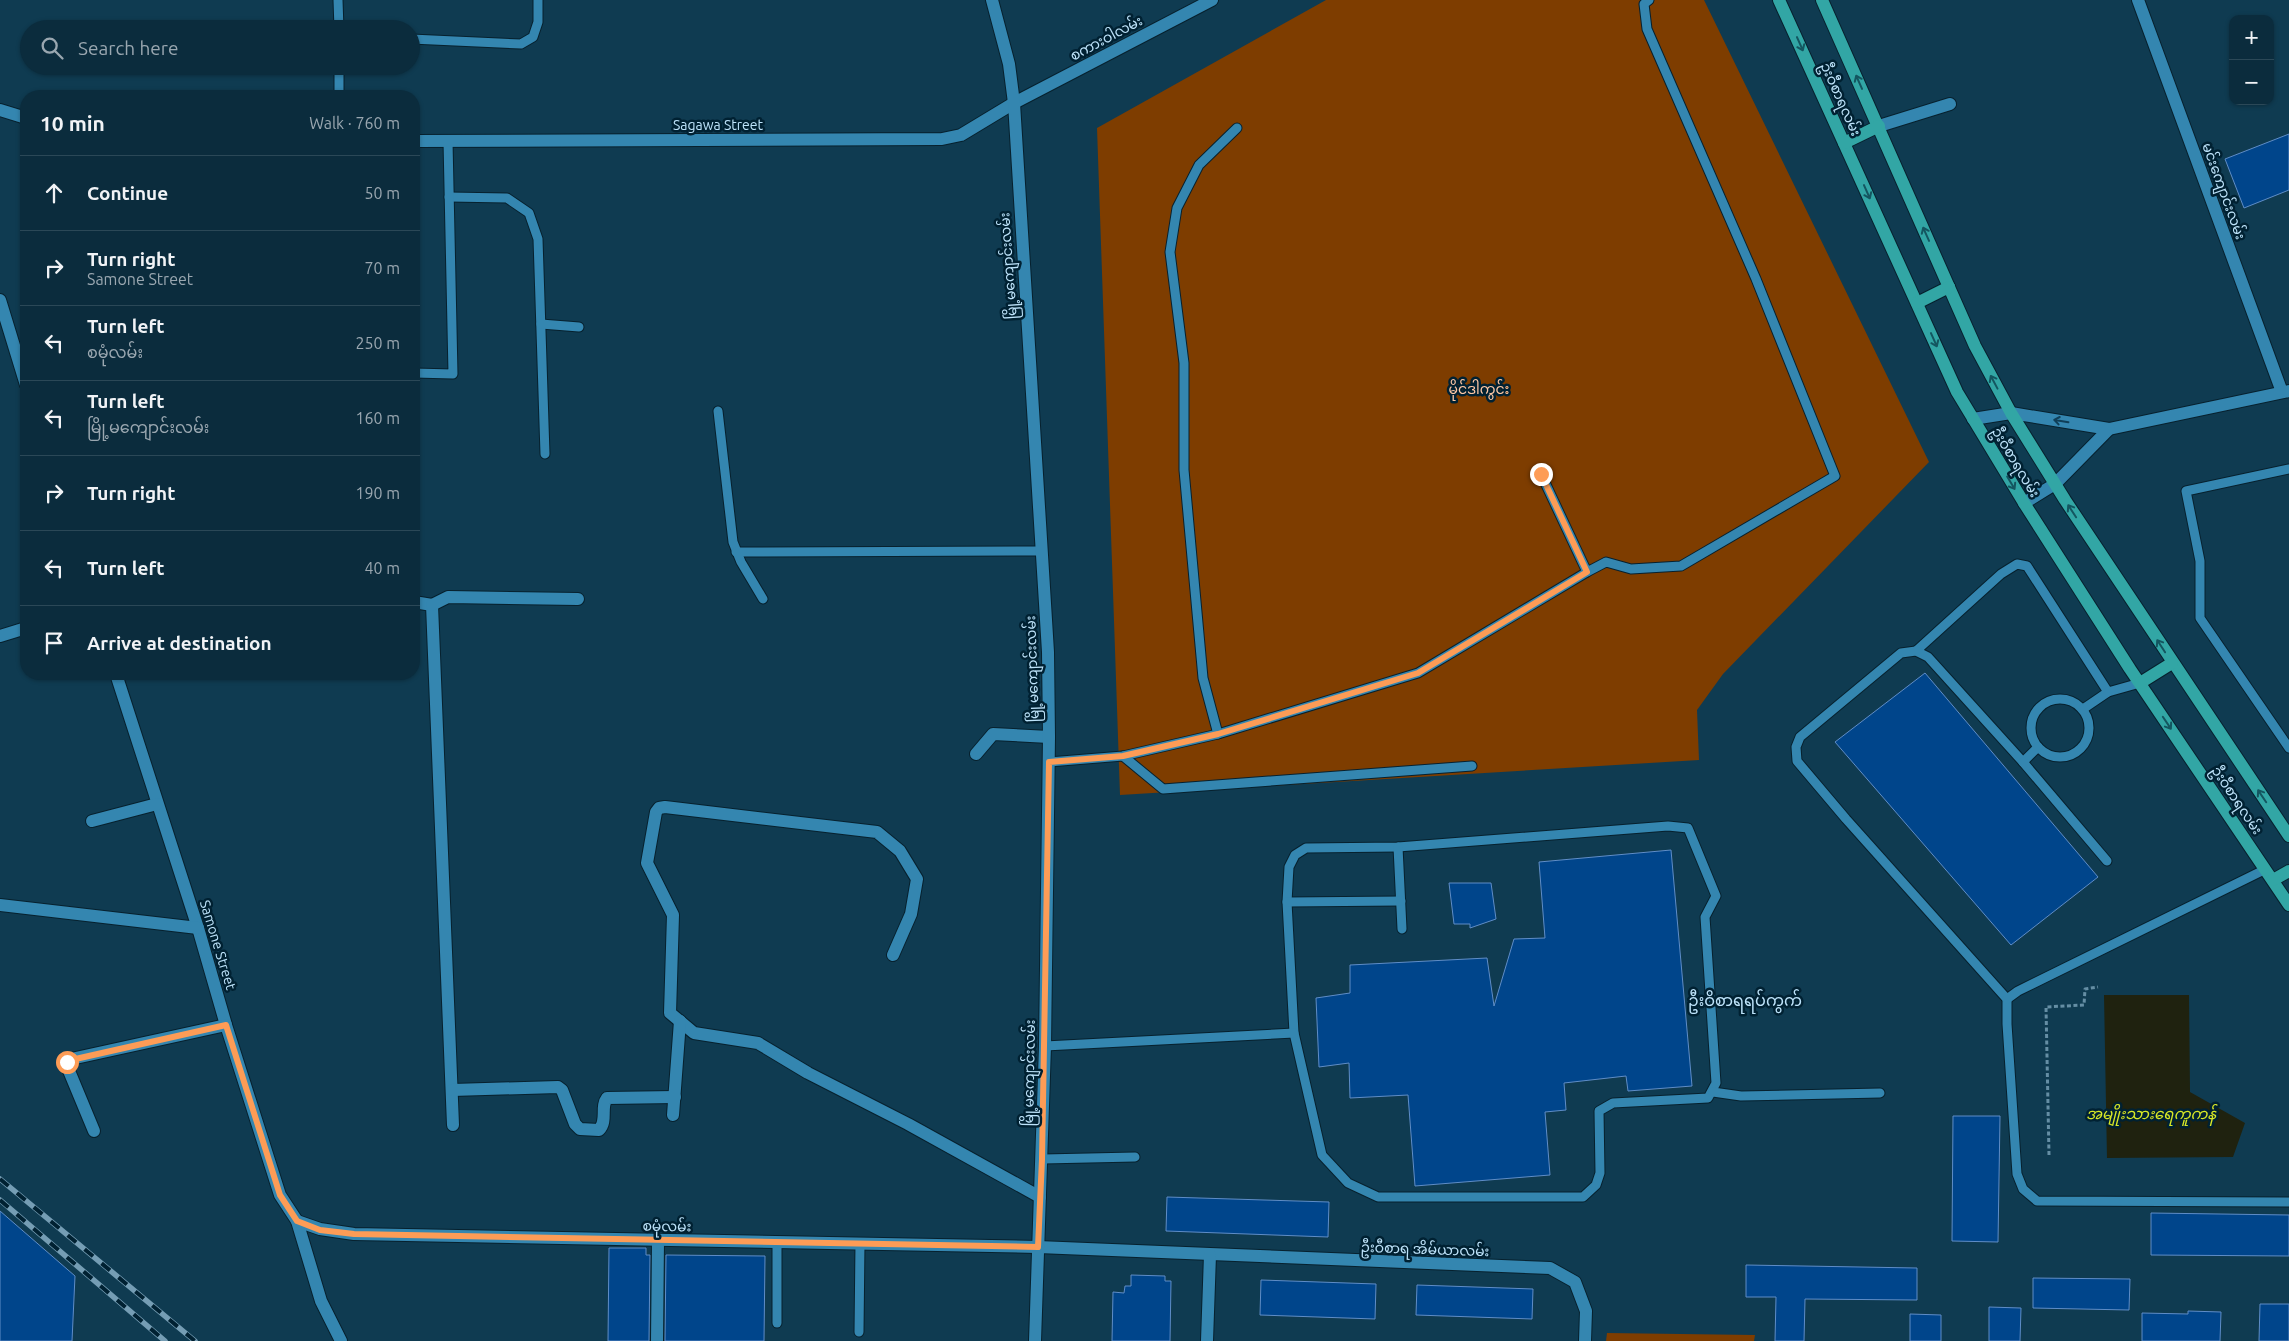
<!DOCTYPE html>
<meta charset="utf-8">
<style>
:root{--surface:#0b2c3d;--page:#143444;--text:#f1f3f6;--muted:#9aa7b0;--line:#2b4857}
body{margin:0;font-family:Ubuntu,"Noto Sans Myanmar",sans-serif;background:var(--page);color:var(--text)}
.controls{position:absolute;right:15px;top:15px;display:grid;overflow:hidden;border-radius:10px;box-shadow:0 1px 4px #0004}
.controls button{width:45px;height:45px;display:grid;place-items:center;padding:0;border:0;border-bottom:1px solid var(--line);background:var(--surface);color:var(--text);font:25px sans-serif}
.stop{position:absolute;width:15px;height:15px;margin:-11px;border:4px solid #fd9c56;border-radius:50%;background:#fff}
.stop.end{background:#fd9c56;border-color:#fff;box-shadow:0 1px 5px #0008}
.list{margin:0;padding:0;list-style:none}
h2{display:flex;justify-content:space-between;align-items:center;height:65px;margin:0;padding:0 20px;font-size:21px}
h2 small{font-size:16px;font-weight:400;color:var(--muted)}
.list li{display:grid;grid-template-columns:32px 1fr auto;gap:15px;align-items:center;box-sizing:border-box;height:75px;padding:0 20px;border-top:1px solid var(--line)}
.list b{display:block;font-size:19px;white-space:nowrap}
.list p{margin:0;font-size:16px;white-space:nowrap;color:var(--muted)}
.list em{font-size:16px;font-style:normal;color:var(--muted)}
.icon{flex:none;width:28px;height:28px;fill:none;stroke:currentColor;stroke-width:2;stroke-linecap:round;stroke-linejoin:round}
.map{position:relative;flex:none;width:2289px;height:1341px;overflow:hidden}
.search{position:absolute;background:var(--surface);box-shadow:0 1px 4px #0004;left:20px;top:20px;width:400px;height:55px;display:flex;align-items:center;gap:12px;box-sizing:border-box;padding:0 18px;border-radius:28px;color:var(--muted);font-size:19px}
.panel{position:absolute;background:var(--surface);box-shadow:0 1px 4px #0004;left:20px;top:90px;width:400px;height:590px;border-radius:20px}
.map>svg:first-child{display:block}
.green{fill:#7e3d00}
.water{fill:#1f220f}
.building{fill:#00458b;stroke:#5f8dc7}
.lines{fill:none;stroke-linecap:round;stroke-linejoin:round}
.lane-casing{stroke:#07212e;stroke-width:11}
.street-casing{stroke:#07212e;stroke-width:14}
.secondary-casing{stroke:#07212e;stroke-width:14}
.primary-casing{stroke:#07212e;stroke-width:14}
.path{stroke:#658ea4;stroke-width:3;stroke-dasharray:4 2.5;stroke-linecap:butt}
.lane{stroke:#3486b0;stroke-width:9}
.street{stroke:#3486b0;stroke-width:12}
.secondary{stroke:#3486b0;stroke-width:12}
.primary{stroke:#32a6a5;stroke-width:12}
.rail-casing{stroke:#759db4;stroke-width:5.5}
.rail{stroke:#002132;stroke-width:4;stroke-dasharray:11;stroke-linecap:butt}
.oneway{stroke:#145660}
.oneway2{stroke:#103f58}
.route{stroke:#fd9c56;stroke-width:6}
.labels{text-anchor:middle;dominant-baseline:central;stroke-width:5;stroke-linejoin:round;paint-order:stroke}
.street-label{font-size:14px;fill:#bde3fa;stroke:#002132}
.park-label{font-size:14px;fill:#fec8a5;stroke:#002132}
.water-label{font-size:15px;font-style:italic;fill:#d9e926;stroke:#002132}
.quarter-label{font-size:16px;fill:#bde3fa;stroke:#002132}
</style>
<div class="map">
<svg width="2289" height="1341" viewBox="0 0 2289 1341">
<rect width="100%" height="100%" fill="#0f3b51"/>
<g class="green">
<polygon points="1326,0 1704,0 1929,462 1723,674 1697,710 1699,760 1120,795 1097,128"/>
<polygon points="1607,1333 1755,1335 1754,1341 1606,1341"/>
</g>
<polygon class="water" points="2104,995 2189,995 2190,1092 2245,1123 2233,1157 2107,1158"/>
<g class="building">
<polygon points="2289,134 2289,190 2244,208 2225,159"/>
<polygon points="1925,673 2098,877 2011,945 1835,742"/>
<polygon points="1671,850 1692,1086 1628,1091 1626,1076 1564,1083 1566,1110 1545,1112 1550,1175 1415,1186 1408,1095 1350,1098 1349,1063 1319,1067 1316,998 1350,993 1350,965 1487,958 1494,1006 1514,939 1545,938 1539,862"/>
<polygon points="1449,883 1491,883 1496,919 1470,928 1470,924 1454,924"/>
<polygon points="1953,1116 2000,1116 1998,1242 1952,1241"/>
<polygon points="1167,1197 1329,1202 1328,1237 1166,1231"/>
<polygon points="0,1211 75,1276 72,1341 0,1341"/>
<polygon points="2151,1213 2289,1215 2289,1256 2151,1255"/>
<polygon points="609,1248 646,1248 646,1255 650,1255 649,1341 608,1341"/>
<polygon points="666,1255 765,1256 764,1341 665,1341"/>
<polygon points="1746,1265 1917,1268 1917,1300 1805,1299 1804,1341 1775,1341 1776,1297 1746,1297"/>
<polygon points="1131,1275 1165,1276 1165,1281 1171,1281 1170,1341 1112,1341 1113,1292 1124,1293 1125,1286 1131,1286"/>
<polygon points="2033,1278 2130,1279 2129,1310 2033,1308"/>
<polygon points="1261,1280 1376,1284 1375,1319 1260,1315"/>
<polygon points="1417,1285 1533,1289 1532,1319 1416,1315"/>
<polygon points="2260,1304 2289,1304 2289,1341 2259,1341"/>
<polygon points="1989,1307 2021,1308 2020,1341 1989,1341"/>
<polygon points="2188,1311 2221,1312 2220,1341 2142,1341 2142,1313 2188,1314"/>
<polygon points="1910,1314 1941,1315 1941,1341 1910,1341"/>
</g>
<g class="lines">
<g class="lane-casing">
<g id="lane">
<polyline points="338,0 339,29"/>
<polyline points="411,39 521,44 533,37 538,22 538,0"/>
<polyline points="339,66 339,96"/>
<polyline points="449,197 507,198 529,213 538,239 545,454"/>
<polyline points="541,324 579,327"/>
<polyline points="414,373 453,374 448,141"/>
<polyline points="718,411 733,542 741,562 763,599"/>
<polyline points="2289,469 2186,491 2200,561 2200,618 2289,748"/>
<polyline points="1541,474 1587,572 1606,562 1631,569 1681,566 1835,476 1756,279 1647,29 1644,4 1649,0"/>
<polyline points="736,552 1040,551"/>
<polyline points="1916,651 2001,574 2017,564 2027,566 2108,692"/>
<circle cx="2060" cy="728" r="29"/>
<polyline points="2083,709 2108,692 2140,683"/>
<polyline points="1218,734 1203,678 1184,470 1184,363 1170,252 1177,208 1199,165 1237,128"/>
<polyline points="2038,747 2023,762 1928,657 1916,651 1901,653 1800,737 1796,747 1797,761 1846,819 2007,999 2007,1024 2017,1174 2023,1189 2037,1201 2289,1202"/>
<polyline points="1123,756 1163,789 1472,766"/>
<polyline points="1049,762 1123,756 1218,734 1418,673 1587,572"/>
<polyline points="2023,762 2107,861"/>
<polygon points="1668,826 1688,828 1716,896 1705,917 1716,1083 1708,1098 1613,1103 1599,1111 1600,1173 1596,1185 1583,1197 1378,1197 1348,1183 1322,1155 1294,1033 1287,902 1289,867 1295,855 1306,848 1398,847"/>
<polyline points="1398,847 1402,929"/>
<polyline points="1287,902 1401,901"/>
<polyline points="2007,999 2018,991 2266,869"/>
<polyline points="1045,1046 1294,1033"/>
<polyline points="1713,1092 1741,1096 1880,1093"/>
<polyline points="1043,1159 1135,1157"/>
<polyline points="777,1243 777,1323"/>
<polyline points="859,1332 860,1244"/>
</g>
</g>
<g class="street-casing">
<g id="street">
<polyline points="2138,0 2282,392"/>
<polyline points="0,110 26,118"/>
<polyline points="1879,126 1950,104"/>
<polyline points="414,141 942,139 961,135 1014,103 1212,0"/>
<polyline points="0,300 26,385"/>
<polyline points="1973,419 2011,413 2109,429 2289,391"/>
<polyline points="2024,503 2055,484 2109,429"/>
<polyline points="414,602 432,605 453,1125"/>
<polyline points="432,605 448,597 578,599"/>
<polyline points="0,636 26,628"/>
<polyline points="116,674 198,928 226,1025 280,1195 297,1221 321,1301 341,1341"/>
<polyline points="976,754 993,734 1049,737"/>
<polyline points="92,821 157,804"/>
<polyline points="0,905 198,928"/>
<polyline points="893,955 911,914 917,879 900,851 877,832 665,807 659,808 656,812 647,863 673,915 670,1013 694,1033 758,1043 808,1073 908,1124 1040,1197"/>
<path d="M452 1090 558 1087 562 1090 575 1124 580 1129 599 1130C608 1121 600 1107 607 1098L675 1097"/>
<polyline points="673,1115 680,1021"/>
<polyline points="94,1131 67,1066 67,1062 71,1059 226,1025"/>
<polyline points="297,1221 320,1229 354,1234 1038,1247 1550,1268 1575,1282 1586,1311 1585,1341"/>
<polyline points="657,1341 658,1242"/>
<polyline points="1207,1341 1210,1255"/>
</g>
</g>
<g class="secondary-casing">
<polyline id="secondary" points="992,0 1009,64 1014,103 1048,652 1049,737 1045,1046 1035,1341"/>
</g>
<g class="primary-casing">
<g id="primary">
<polyline points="1779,0 1957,392 2024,503 2130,669 2289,905"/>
<polyline points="1822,0 1975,346 2011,413 2065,500 2289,836"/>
<polyline points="1844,143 1879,126"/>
<polyline points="1917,303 1949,287"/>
<polyline points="2140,683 2172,663"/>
<polyline points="2273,880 2289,871"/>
</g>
</g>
<polyline class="path" points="2049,1155 2046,1007 2084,1005 2085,989 2098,987"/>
<use href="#lane" class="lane"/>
<use href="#street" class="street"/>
<use href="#secondary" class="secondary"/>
<use href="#primary" class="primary"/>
<g class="rail-casing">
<g id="rail">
<polyline points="0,1179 195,1341"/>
<polyline points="0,1200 165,1341"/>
</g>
</g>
<use href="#rail" class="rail"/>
</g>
<defs><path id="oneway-shaft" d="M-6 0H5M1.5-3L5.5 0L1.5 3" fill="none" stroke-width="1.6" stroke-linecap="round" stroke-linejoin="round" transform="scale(1.25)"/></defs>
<g class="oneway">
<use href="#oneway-shaft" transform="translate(1800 44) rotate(66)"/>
<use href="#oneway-shaft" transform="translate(1859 82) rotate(-114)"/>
<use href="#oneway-shaft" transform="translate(1867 192) rotate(66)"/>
<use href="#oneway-shaft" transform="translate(1926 234) rotate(-114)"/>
<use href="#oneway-shaft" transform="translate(1934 340) rotate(66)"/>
<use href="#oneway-shaft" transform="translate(1994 382) rotate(-118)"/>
<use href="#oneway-shaft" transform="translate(2011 483) rotate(59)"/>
<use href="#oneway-shaft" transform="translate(2072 511) rotate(-123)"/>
<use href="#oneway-shaft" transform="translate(2161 646) rotate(-123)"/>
<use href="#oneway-shaft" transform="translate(2167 723) rotate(56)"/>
<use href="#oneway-shaft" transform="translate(2262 796) rotate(-124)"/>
</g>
<use class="oneway2" href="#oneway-shaft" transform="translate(2061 421) rotate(-171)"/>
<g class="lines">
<polyline class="route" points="67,1062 71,1060 226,1025 280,1195 297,1221 320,1230 354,1234 1038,1247 1042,1159 1049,762 1123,756 1218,734 1418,673 1587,572 1541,474"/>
</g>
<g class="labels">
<g class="street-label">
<text transform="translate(1106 38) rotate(-28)">စကားဝါလမ်း</text>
<text transform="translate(1841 99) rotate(66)">ဦးဝီစာရလမ်း</text>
<text x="718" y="125">Sagawa Street</text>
<text transform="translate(2224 191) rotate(70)">မင်းကျောင်းလမ်း</text>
<text transform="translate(1008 266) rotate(-94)">မြို့မကျောင်းလမ်း</text>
<text transform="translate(2016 462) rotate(59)">ဦးဝီစာရလမ်း</text>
<text transform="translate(1032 669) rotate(-92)">မြို့မကျောင်းလမ်း</text>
<text transform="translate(2237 800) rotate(56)">ဦးဝီစာရလမ်း</text>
<text transform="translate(218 945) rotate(73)">Samone Street</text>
<text transform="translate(1029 1073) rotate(-89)">မြို့မကျောင်းလမ်း</text>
<text transform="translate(667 1226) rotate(1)">စမုံလမ်း</text>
<text transform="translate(1425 1249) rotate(2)">ဦးဝီစာရ အိမ်ယာလမ်း</text>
</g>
<g class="park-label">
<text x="1479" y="389">မိုင်ဒါကွင်း</text>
</g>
<g class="water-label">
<text x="2151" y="1113">အမျိုးသားရေကူကန်</text>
</g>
<g class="quarter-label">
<text x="1745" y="1000">ဦးဝိစာရရပ်ကွက်</text>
</g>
</g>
</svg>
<div class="controls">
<button>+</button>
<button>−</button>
</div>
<div class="stop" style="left:67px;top:1062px"></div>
<div class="stop end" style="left:1541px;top:474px"></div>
<div class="search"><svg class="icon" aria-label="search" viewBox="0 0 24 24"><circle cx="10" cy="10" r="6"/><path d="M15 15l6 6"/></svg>Search here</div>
<section class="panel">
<h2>10 min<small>Walk · 760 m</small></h2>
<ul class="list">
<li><svg class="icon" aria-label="ahead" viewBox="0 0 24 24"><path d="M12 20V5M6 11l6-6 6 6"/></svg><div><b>Continue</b></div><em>50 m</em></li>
<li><svg class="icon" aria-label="right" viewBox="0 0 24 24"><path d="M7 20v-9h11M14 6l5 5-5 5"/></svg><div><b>Turn right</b><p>Samone Street</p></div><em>70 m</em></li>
<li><svg class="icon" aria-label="left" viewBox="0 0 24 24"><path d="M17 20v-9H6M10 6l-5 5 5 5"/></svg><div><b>Turn left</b><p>စမုံလမ်း</p></div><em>250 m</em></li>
<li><svg class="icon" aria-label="left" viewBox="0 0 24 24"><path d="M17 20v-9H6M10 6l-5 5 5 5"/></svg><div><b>Turn left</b><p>မြို့မကျောင်းလမ်း</p></div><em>160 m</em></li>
<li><svg class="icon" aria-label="right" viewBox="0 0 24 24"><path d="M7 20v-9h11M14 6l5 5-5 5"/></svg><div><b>Turn right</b></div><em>190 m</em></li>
<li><svg class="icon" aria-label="left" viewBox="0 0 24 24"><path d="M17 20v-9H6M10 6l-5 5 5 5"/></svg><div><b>Turn left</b></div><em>40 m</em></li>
<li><svg class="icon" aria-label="arrive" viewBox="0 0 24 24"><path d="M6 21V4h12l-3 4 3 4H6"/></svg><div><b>Arrive at destination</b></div></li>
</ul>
</section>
</div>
